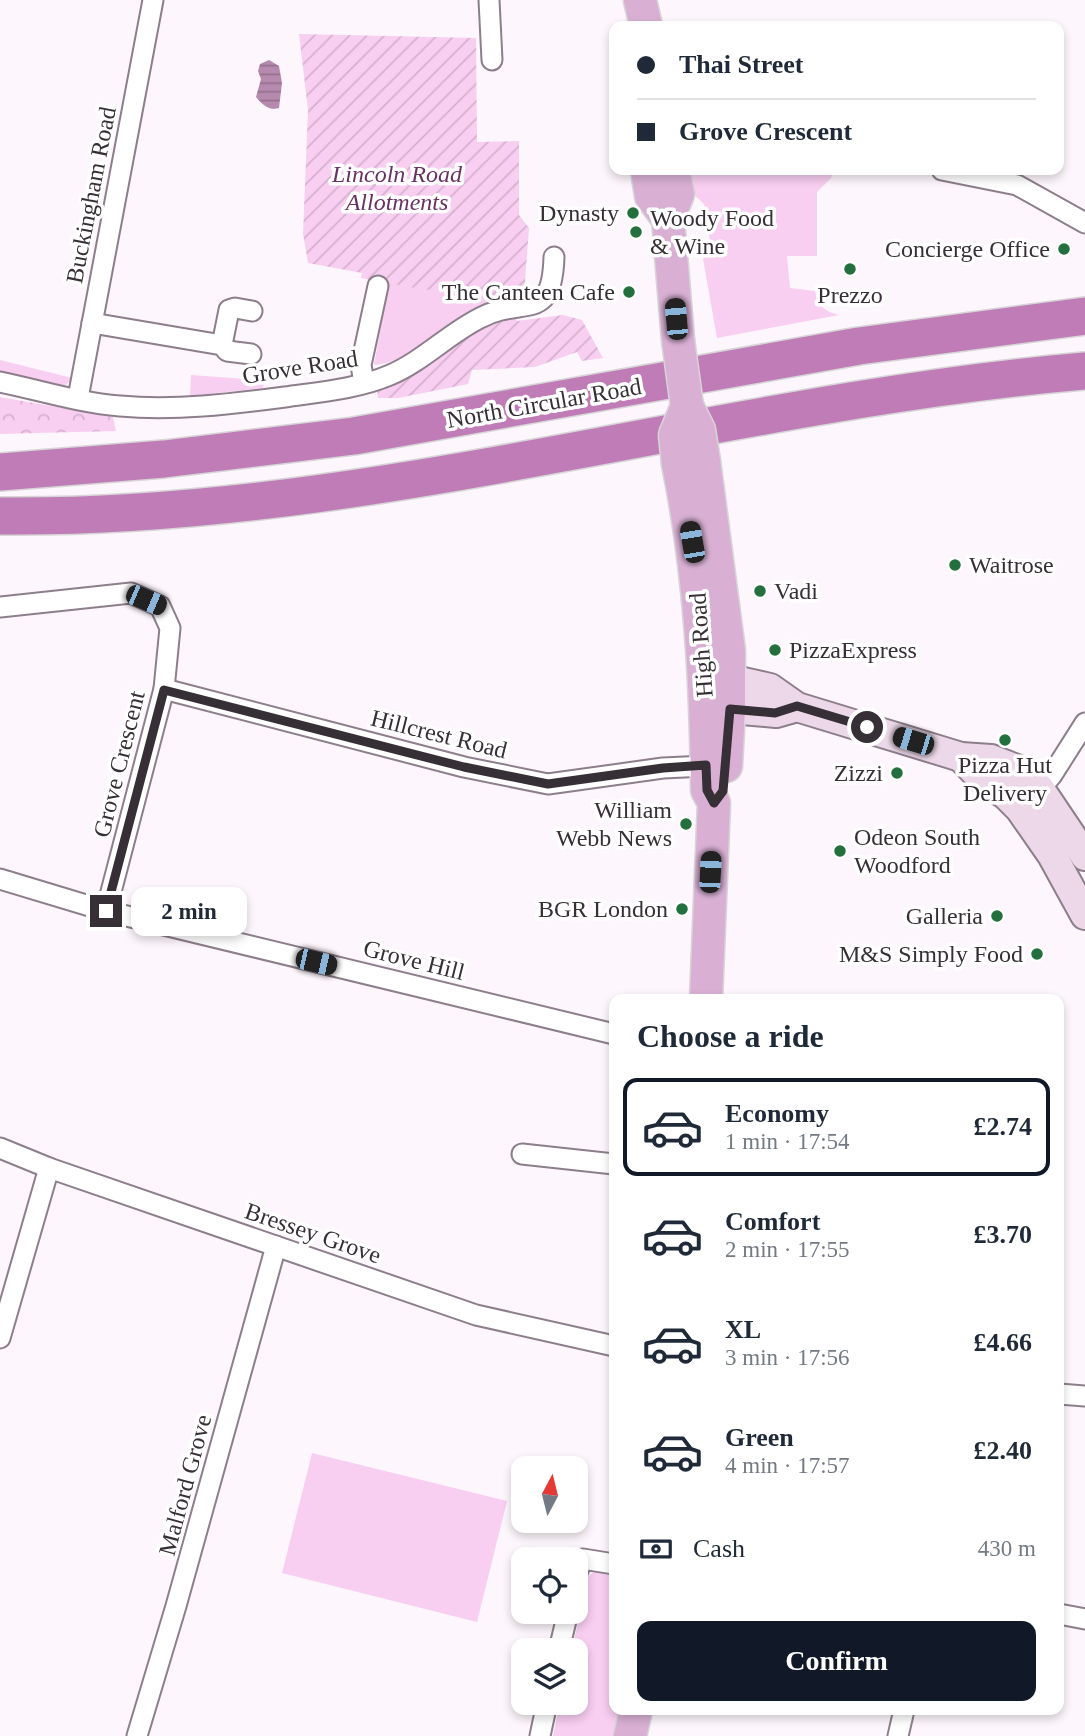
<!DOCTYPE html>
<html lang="en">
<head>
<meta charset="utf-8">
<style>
	body { margin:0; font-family:"Times New Roman",serif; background:#f6f6f7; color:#1f2937; height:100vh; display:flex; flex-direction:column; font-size:26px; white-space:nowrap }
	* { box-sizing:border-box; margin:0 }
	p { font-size:23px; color:#747a83 }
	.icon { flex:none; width:38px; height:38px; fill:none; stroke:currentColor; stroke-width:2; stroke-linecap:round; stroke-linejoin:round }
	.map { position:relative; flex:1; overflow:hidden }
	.panel { position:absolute; left:609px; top:994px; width:455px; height:721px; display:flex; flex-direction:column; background:#fff; border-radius:14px; box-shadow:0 4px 10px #0003 }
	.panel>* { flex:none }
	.banner { position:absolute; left:609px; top:21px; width:455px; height:154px; border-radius:14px; box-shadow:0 4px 10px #0003; display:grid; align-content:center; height:154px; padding:0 28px; background:#fff }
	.needle { width:46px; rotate:7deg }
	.tools { position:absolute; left:511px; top:1456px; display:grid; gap:14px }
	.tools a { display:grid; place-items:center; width:77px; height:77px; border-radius:14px; background:#fff; box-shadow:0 4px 10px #0003; font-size:35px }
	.end { position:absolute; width:32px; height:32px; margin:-16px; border:9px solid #362f35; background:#fff; box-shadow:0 0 0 4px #fff }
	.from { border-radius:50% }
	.bubble { position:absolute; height:49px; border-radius:14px; background:#fff; box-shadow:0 4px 10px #0003; font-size:23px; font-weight:600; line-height:49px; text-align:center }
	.car { position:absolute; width:21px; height:42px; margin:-21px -10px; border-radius:9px; box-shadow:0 0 5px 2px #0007; background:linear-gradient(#222 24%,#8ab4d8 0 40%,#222 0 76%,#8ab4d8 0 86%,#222 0) }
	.banner b { display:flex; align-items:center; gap:24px; height:66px; font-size:26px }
	.banner b+b { border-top:2px solid #e0e1e3 }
	.banner i { width:18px; height:18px; background:#1f2937 }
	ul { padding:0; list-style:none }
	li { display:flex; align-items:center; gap:21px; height:98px; margin:0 14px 10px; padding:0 14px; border:4px solid transparent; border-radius:14px }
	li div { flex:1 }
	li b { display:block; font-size:26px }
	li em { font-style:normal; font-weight:600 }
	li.selected { border-color:#111827 }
	li>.icon { width:63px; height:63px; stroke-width:1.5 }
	h2 { padding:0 28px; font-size:32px; line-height:84px }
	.pay { display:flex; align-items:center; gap:18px; height:77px; padding:0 28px; font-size:26px }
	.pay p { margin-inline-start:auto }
	.primary-button { display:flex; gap:14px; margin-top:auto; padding:14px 28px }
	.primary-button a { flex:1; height:80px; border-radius:14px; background:#111827; color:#fff; font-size:28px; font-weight:600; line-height:80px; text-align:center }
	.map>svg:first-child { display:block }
</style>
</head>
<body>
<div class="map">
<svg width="1085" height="1736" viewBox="0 0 1085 1736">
	<defs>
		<pattern id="forest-crowns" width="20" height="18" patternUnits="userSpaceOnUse" patternTransform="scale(1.75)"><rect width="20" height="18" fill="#f8cef1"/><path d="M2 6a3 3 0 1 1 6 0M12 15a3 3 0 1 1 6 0" fill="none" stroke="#d5b1cf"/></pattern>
		<pattern id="garden-furrows" width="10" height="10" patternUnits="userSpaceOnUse" patternTransform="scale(1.75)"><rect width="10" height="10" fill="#f8cef1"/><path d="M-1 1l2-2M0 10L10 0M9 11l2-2" fill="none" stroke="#d5b1cf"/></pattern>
		<pattern id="water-rules" width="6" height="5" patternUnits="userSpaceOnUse" patternTransform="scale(1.75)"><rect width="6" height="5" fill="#b58aae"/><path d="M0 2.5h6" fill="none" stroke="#94718e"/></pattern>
	</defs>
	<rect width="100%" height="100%" fill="#fdf6fc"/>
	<!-- green -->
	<g fill="#f8cef1">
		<path d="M687,170H833L831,178L817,192V256H787L790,288L815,291C818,306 825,312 839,315L717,338L703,259L710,241L704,204L689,190Z"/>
		<path d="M389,283L500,298C484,306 466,314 451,323C425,338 405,363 374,365Z"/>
		<path d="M0,360L72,378L71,381L64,386L0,371Z"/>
		<path d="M191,375L259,380V382L264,383L263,388L190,396Z"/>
		<path d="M312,1453L507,1501L477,1622L282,1573Z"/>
		<path d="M596,1570L614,1575V1710H622L617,1736H553L560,1703H576V1650H572L588,1577Z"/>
	</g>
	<!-- forest -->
	<path fill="url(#forest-crowns)" d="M0,397L113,417L116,431L0,434Z"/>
	<!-- garden -->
	<g fill="url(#garden-furrows)">
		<path d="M299,34L476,38L477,142L519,141V215L529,228L524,295C475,301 411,287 361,278L362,273L308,263L303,234L308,110Z"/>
		<path d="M516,314L517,321L563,315L582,320L603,358L582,361L577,352L535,367L472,370L468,384L398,398H378L377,390C393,383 412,377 427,367C460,345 474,323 516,314Z"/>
	</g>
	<!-- water -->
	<path fill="url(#water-rules)" d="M269,60L279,66L282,83L279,108C268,111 262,104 256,97L261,79L258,71L260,64Z"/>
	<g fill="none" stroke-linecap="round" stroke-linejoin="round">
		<defs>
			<g id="street">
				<path d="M489,0L492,60"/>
				<path d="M942,170L1017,185L1085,223"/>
				<path d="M92,323L222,345L227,351L251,354"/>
				<path d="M222,345L229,310L235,308L252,311"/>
				<path d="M0,382C39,390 80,403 120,406C175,411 231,404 285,397C320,392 357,389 390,375C423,361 448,334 480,318C523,295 552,325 554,257"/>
				<path d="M364,383L361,365L378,286"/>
				<path d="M78,398L153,0"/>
				<path d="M0,607L131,593L160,606L170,628L164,689L106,911"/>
				<path d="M164,689L464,767L548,784L663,768L706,766"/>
				<path d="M1040,789L1052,775L1085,723"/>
				<path d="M0,879L106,911L614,1034"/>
				<path d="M0,1148L49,1168L476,1315L614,1346"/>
				<path d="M522,1154L614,1164"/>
				<path d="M0,1338L49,1168"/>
				<path d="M1059,1394L1085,1396"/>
				<path d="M576,1575L583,1559L614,1564"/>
				<path d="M1059,1614L1085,1619"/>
				<path d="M559,1650L568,1612"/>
				<path d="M137,1736L176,1606L276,1246"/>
				<path d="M540,1736L547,1703"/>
				<path d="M898,1736L904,1710"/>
			</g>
			<g id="secondary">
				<path d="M707,679H730L770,688L797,707L961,757L991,759L1019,770L1040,789L1085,856"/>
				<path d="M707,707L776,713L797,707"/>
				<path d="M961,757L980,777L1006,795L1020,809L1052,855L1085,915"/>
			</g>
			<g id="primary">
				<path d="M640,0L646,26"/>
				<path d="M647,170L651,196L668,219"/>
				<path d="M673,170L678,194L668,219L678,340"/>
				<path d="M704,461L729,651V709L726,766"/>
				<path d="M678,464C700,572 706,681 707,790L714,803L706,999"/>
				<path d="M630,1736L636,1710"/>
			</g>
			<g id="highway">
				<path d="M0,472L164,459L354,436L859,346L1085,316"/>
				<path d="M0,516C367,520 721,402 1085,371"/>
			</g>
		</defs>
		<!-- street casing -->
		<use href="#street" stroke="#8d7e8b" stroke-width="23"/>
		<!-- secondary casing -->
		<use href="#secondary" stroke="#8d7e8b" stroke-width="32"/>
		<!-- primary casing -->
		<use href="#primary" stroke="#d7d5d7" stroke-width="35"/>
		<!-- highway casing -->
		<use href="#highway" stroke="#d7d5d7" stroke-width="40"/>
		<!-- street -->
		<use href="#street" stroke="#fff" stroke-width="19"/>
		<!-- secondary -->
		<use href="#secondary" stroke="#ecd8e9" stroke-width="28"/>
		<!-- primary -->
		<use href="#primary" stroke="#d9b0d4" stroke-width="32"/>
		<!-- highway -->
		<use href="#highway" stroke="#bf7cb7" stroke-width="37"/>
		<defs>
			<g id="primary-bridge">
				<path d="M678,340L687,406L699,430L704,461"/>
				<path d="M678,464L675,435L687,406"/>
			</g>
		</defs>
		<!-- primary-bridge casing -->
		<use href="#primary-bridge" stroke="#d7d5d7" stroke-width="35" stroke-linecap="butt"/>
		<!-- primary-bridge -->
		<use href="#primary-bridge" stroke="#d9b0d4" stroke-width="32"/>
	</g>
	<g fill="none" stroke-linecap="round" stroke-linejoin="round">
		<!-- route -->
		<path stroke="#362f35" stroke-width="9" d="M106,911L164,690L464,767L548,784L663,768L706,765L707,790L714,803L723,791L730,709L775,713L797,706L867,727"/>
	</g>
	<!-- markers -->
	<g fill="#236f3d" stroke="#fff" stroke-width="2.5">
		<circle cx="633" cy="213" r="7"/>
		<circle cx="636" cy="232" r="7"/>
		<circle cx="1064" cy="249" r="7"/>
		<circle cx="850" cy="269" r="7"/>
		<circle cx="629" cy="292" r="7"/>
		<circle cx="955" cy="565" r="7"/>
		<circle cx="760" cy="591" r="7"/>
		<circle cx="775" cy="650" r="7"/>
		<circle cx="1005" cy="740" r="7"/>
		<circle cx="897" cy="773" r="7"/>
		<circle cx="686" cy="824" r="7"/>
		<circle cx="840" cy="851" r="7"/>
		<circle cx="682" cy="909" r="7"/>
		<circle cx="997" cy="916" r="7"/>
		<circle cx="1037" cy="954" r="7"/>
	</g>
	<g text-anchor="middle" stroke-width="7" stroke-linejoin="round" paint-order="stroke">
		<!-- park labels -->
		<g font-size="24" font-style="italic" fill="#683262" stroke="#fff">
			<text x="397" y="182">Lincoln Road<tspan x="397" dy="28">Allotments</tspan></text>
		</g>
		<!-- street labels -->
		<g font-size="24" fill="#362f35" stroke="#fff">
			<text transform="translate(91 195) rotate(-79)" y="8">Buckingham Road</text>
			<text transform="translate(300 367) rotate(-9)" y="8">Grove Road</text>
			<text transform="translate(544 403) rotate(-10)" y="8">North Circular Road</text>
			<text transform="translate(701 645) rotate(-94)" y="8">High Road</text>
			<text transform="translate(439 734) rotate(14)" y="8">Hillcrest Road</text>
			<text transform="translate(119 764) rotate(-76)" y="8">Grove Crescent</text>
			<text transform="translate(414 960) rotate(14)" y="8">Grove Hill</text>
			<text transform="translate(313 1233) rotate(19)" y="8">Bressey Grove</text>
			<text transform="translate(185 1485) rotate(-75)" y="8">Malford Grove</text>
		</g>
		<!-- poi labels -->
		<g font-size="24" fill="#362f35" stroke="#fff" text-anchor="end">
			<text x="619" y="221">Dynasty</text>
			<text x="650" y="226" text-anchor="start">Woody Food<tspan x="650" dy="28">&amp; Wine</tspan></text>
			<text x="1050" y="257">Concierge Office</text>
			<text x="615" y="300">The Canteen Cafe</text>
			<text x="850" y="303" text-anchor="middle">Prezzo</text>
			<text x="969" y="573" text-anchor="start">Waitrose</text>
			<text x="774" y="599" text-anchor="start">Vadi</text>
			<text x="789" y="658" text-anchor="start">PizzaExpress</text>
			<text x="1005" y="773" text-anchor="middle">Pizza Hut<tspan x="1005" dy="28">Delivery</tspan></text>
			<text x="883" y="781">Zizzi</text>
			<text x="672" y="818">William<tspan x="672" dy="28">Webb News</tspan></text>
			<text x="854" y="845" text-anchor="start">Odeon South<tspan x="854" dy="28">Woodford</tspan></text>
			<text x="668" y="917">BGR London</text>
			<text x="983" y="924">Galleria</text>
			<text x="1023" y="962">M&amp;S Simply Food</text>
		</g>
	</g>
</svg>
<div class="tools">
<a><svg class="needle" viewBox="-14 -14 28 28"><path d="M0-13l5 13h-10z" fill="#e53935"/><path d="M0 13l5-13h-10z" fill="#747a83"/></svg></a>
<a><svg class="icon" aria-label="locate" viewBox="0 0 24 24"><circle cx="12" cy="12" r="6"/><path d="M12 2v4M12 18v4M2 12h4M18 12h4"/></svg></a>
<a><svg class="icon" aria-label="layers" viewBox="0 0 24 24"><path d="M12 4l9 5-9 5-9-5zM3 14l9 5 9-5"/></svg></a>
</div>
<i class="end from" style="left:867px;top:727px"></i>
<i class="end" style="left:106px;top:911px"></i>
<div class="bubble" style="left:131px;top:887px;width:116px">2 min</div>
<i class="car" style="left:676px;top:319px;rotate:355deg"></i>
<i class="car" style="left:692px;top:542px;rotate:350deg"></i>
<i class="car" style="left:146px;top:600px;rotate:113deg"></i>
<i class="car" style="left:913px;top:741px;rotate:287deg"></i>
<i class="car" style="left:710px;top:872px;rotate:3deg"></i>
<i class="car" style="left:316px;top:962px;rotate:103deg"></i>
<div class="banner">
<b><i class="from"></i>Thai Street</b>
<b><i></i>Grove Crescent</b>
</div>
<section class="panel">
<h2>Choose a ride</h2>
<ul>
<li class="selected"><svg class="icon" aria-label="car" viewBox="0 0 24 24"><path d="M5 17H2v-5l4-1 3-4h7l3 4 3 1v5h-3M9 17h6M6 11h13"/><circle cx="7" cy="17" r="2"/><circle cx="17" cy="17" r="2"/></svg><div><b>Economy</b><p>1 min · 17:54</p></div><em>£2.74</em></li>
<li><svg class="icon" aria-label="car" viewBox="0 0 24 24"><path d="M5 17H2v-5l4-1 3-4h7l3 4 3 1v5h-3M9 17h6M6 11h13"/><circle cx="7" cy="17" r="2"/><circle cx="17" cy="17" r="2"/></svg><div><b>Comfort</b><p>2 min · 17:55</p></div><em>£3.70</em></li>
<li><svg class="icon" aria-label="car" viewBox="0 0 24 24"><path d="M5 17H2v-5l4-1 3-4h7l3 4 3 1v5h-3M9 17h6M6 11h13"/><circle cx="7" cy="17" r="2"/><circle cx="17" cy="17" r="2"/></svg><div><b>XL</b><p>3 min · 17:56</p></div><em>£4.66</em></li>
<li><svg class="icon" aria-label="car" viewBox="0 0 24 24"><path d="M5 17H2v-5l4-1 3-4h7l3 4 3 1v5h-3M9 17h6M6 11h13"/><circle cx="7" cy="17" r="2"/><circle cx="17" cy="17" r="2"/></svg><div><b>Green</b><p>4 min · 17:57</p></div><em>£2.40</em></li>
</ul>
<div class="pay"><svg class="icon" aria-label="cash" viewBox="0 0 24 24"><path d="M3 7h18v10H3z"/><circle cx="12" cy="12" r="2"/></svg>Cash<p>430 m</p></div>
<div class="primary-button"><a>Confirm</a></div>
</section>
</div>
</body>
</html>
